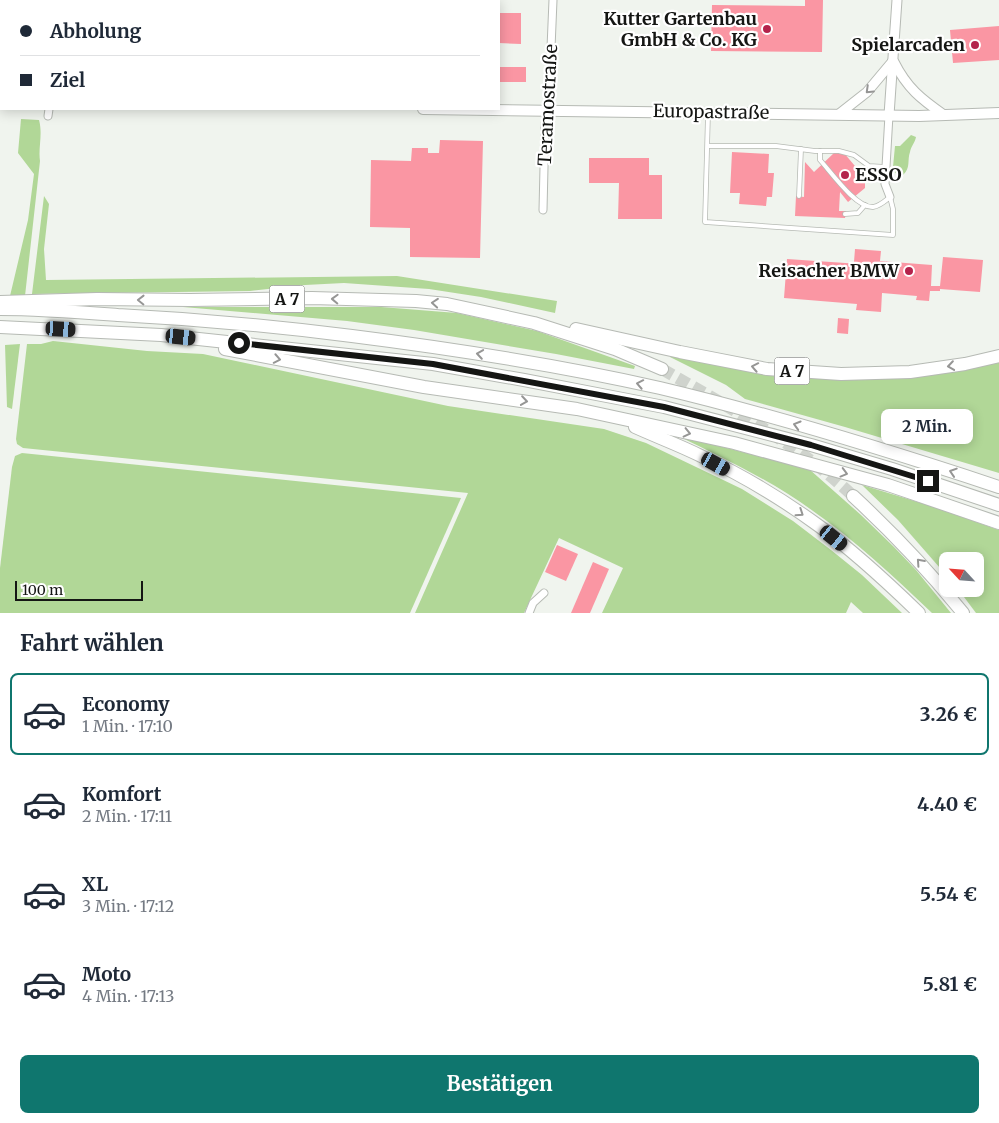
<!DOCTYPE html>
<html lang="de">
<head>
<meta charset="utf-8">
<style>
	body { margin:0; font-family:Merriweather,serif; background:#f6f6f7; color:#1f2937; height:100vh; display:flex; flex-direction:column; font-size:19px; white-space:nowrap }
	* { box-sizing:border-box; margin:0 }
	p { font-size:16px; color:#747a83 }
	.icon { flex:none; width:28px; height:28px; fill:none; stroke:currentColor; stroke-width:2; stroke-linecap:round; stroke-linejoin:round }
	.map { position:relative; height:613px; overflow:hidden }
	.side { display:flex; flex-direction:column; background:#fff; flex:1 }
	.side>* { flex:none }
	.guide { position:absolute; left:0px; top:0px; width:500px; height:110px; box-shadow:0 2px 12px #0003; display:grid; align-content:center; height:110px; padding:0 20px; background:#fff }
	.needle { width:32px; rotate:296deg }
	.tools { position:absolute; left:939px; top:552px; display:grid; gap:10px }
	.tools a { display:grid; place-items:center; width:45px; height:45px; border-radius:8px; background:#fff; box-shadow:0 2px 12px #0003; font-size:25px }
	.scale { position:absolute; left:15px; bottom:12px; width:128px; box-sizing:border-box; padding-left:5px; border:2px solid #151614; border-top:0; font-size:14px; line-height:18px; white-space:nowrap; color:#151614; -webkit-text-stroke:4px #fff; paint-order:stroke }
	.end { position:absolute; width:22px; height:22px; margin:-11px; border:6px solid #151614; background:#fff; box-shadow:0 0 0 2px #fff }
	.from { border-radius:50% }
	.bubble { position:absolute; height:35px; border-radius:8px; background:#fff; box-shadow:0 2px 12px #0003; font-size:16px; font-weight:700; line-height:35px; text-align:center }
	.car { position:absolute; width:15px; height:30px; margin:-15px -8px; border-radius:6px; box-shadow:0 0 4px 1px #0007; background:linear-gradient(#222 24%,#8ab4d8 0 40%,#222 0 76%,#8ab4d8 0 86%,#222 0) }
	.guide b { display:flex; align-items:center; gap:18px; height:48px; font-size:19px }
	.guide b+b { border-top:1px solid #e0e1e3 }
	.guide i { width:12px; height:12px; background:#1f2937 }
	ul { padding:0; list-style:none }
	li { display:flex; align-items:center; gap:15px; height:82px; margin:0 10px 8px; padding:0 10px; border:2px solid transparent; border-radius:8px }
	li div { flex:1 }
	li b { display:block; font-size:19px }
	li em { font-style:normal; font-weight:700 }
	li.selected { border-color:#0f766e }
	li>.icon { width:45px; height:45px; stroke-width:1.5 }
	h2 { padding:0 20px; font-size:22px; line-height:60px }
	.primary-button { display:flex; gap:10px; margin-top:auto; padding:10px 20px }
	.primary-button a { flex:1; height:58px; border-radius:8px; background:#0f766e; color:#fff; font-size:20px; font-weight:700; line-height:58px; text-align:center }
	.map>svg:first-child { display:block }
</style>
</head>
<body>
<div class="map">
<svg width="999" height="613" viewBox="0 0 999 613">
	<rect width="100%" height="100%" fill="#f0f4ee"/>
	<!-- green -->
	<g fill="#b1d797">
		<path d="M21,119L39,120C43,134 38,148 40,161L25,296H10L28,220L34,174L18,153Z"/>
		<path d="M911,135L916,137C915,143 911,146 910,152C907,160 911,168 903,175L895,173L893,167L895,146H900Z"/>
		<path d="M44,196L49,204L44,249L46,280L397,276L557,301L555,313L481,297L429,289L344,283L305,285L250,291L32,294Z"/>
		<path d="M183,307H381L457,313L537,331L635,366L634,369L556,354L414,330L347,321Z"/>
		<path d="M53,341L147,351L203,354L448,406L604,429L646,443L742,489L793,521L831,550L862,575L902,613H863L851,602L846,613H602L623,568L559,538L524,613H415L468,493L23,448L17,444L16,439L27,344H41Z"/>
		<path d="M20,344L12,409L7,407L5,345Z"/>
		<path d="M671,354L765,373L806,378L855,379L999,361V473L845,427L745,399L726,385L670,357Z"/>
		<path d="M676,435L809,469L861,515L894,547L916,570L951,613H932C894,577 856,541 813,511C771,480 723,458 676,435Z"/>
		<path d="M22,453L461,498L410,613H0V568L12,467L15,456Z"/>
		<path d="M862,485L931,506L999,530V613H976L958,589H975V561H948L947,576L898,520Z"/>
	</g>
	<!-- building -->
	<g fill="#fa96a3">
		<path d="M805,0H823L822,52L711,51L712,5L805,6Z"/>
		<path d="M499,13H521V44L499,43Z"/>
		<path d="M999,26V60L953,63L950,30Z"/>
		<rect x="499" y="67" width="27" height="15"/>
		<path d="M440,140L483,141L480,258L410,257V228L370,227L371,160L411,161L412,148H428V153H439Z"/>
		<path d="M732,152L769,154L768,173H774L772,197H767L766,206L739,204L740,193H730Z"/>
		<path d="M834,153H844L865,178V188L848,202L840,192L839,211H846L845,218L795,216L796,196L804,197L805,162L814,172Z"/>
		<path d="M589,158H649V175H662V219H618L619,183H589Z"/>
		<path d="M855,249L881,251L880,261L932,265L931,286H940L943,257L983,260L980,292L940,289V291H930L929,301L916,300L917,296L882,293L881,312L856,310L857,304L784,298L787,259L860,264V263L854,262Z"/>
		<path d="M838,318L849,319L848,334L837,333Z"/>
		<path d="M557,545L578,554L566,581L545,572Z"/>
		<path d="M593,562L609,569L590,613H571Z"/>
	</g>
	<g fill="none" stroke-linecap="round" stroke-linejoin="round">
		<!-- motorway-tunnel -->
		<path stroke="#cfd3cd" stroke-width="12" stroke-dasharray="12 6" stroke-linecap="butt" d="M662,369C728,407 797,443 853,496"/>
		<defs>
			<g id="service">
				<path d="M708,114L705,222L893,235V209L890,197C885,201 880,206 873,207C856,208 831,172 820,160V151"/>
				<path d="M708,146H776L815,151H839L854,155L869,166L885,167"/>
				<path d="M799,196L801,149"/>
				<path d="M845,214L858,213L865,205"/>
			</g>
			<g id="minor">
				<path d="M59,1V0"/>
				<path d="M889,115L885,184L890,197"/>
				<path d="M48,116L49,109"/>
				<path d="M543,210L545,125L549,96L553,0"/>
				<path d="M529,613L533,603L544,593"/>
			</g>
			<g id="tertiary">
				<path d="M894,62C907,88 921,99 944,115"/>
				<path d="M839,114L867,92L893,61"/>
				<path d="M889,115L897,0"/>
			</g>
			<g id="secondary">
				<path d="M0,102H1"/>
				<path d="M423,109L919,116L999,113"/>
			</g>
			<g id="motorway">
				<path d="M0,302L97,299L190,300L312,298L416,301L447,304L534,323L615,349L662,369"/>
				<path d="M0,309C39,309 78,312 118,315C196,319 274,326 352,336C455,349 558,365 660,388C774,415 887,450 999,487"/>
				<path d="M0,327L161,335L433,364L524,380L664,407L811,445L892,469L999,505"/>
				<path d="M576,329L680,352L767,369L841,374L910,372L965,364L999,356"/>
				<path d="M225,349L424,387L577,409L734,443L888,485L999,523"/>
				<path d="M635,427C657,437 679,445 701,456C742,475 782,499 819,526C855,552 887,582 919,613"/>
				<path d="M853,496C893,533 929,571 963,613"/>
			</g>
		</defs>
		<!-- service casing -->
		<use href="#service" stroke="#b6bab4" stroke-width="5.5"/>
		<!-- minor casing -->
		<use href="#minor" stroke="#b6bab4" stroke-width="9"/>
		<!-- tertiary casing -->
		<use href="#tertiary" stroke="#b6bab4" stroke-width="11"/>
		<!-- secondary casing -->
		<use href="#secondary" stroke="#b6bab4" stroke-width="12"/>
		<!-- motorway casing -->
		<use href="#motorway" stroke="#b6bab4" stroke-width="14"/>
		<!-- service -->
		<use href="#service" stroke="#fff" stroke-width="4"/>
		<!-- minor -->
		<use href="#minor" stroke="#fff" stroke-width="7"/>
		<!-- tertiary -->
		<use href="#tertiary" stroke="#fff" stroke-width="9"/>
		<!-- secondary -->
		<use href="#secondary" stroke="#fff" stroke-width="10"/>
		<!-- motorway -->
		<use href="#motorway" stroke="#fff" stroke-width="12"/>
	</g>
	<!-- one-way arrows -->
	<defs><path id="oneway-chevron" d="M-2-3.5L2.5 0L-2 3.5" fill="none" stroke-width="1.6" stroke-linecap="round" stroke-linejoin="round" transform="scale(1.25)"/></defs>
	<g stroke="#969695">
		<use href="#oneway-chevron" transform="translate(869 90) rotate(136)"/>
		<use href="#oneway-chevron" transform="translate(335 299) rotate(-178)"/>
		<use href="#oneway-chevron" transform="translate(141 300) rotate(-179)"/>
		<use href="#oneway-chevron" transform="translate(435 303) rotate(-175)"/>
		<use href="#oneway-chevron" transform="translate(480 354) rotate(-171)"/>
		<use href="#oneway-chevron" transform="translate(277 359) rotate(11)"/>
		<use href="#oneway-chevron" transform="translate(951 366) rotate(172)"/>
		<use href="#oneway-chevron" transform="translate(755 367) rotate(-169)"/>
		<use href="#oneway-chevron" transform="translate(640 384) rotate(-169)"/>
		<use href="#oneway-chevron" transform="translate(524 401) rotate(8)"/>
		<use href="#oneway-chevron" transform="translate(797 425) rotate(-164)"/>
		<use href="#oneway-chevron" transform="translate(687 433) rotate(13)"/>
		<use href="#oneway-chevron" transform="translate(953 472) rotate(-162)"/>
		<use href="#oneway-chevron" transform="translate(844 473) rotate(15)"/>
		<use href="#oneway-chevron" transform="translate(800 513) rotate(34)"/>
		<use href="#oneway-chevron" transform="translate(920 562) rotate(-132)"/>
	</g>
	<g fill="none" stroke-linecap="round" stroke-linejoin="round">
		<!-- route -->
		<path stroke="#151614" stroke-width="6" d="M239,343L433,364L664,407L811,445L928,481"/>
	</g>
	<!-- markers -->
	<g fill="#b4234b" stroke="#fff" stroke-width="2">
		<circle cx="767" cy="29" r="5"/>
		<circle cx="975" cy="45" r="5"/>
		<circle cx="845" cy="175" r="5"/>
		<circle cx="909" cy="271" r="5"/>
	</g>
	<g text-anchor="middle" stroke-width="4.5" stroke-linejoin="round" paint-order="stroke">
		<!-- shield labels -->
		<g fill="#fff" stroke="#5b5c5a" stroke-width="1">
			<rect x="269.5" y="285.5" width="35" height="27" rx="4"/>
			<rect x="774.5" y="357.5" width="35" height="27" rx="4"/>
		</g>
		<g font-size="16" font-weight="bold" fill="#151614">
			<text x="287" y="305">A 7</text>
			<text x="792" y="377">A 7</text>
		</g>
		<!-- poi labels -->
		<g font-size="18" font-weight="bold" fill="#151614" stroke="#fff" text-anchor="end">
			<text x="757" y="25">Kutter Gartenbau<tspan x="757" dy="21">GmbH &amp; Co. KG</tspan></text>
			<text x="965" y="51">Spielarcaden</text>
			<text x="855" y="181" text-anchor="start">ESSO</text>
			<text x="899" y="277">Reisacher BMW</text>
		</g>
		<!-- street labels -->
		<g font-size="18" fill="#151614" stroke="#fff">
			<text transform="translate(548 105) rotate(-87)" y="6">Teramostraße</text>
			<text transform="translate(711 112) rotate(1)" y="6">Europastraße</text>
		</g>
	</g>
</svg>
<div class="tools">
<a><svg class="needle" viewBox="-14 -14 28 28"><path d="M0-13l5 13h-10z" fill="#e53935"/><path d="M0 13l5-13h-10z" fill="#747a83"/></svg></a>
</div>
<div class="scale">100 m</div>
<i class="end from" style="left:239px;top:343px"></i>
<i class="end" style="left:928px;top:481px"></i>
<div class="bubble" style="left:881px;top:409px;width:92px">2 Min.</div>
<i class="car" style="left:61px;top:329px;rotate:93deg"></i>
<i class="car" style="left:181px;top:337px;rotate:96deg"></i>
<i class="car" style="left:716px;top:464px;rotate:119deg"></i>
<i class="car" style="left:834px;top:538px;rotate:129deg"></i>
<div class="guide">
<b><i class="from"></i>Abholung</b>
<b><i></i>Ziel</b>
</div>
</div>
<section class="side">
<h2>Fahrt wählen</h2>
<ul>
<li class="selected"><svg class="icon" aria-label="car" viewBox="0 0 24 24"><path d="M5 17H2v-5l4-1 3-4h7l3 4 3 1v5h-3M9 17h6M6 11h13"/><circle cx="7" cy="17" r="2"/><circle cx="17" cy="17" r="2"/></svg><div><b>Economy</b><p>1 Min. · 17:10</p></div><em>3.26 €</em></li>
<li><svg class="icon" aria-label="car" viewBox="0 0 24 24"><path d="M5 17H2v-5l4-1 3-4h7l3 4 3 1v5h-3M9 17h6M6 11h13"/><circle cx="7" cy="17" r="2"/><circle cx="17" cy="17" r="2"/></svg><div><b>Komfort</b><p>2 Min. · 17:11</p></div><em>4.40 €</em></li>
<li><svg class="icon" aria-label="car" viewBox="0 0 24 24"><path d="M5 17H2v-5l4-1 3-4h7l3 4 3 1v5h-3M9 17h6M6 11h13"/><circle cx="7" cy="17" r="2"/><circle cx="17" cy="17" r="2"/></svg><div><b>XL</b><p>3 Min. · 17:12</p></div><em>5.54 €</em></li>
<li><svg class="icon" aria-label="car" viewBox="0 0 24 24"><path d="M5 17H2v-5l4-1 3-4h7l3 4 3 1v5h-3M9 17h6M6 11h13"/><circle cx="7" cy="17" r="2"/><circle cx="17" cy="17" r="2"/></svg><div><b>Moto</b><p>4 Min. · 17:13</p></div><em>5.81 €</em></li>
</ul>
<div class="primary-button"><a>Bestätigen</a></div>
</section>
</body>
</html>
